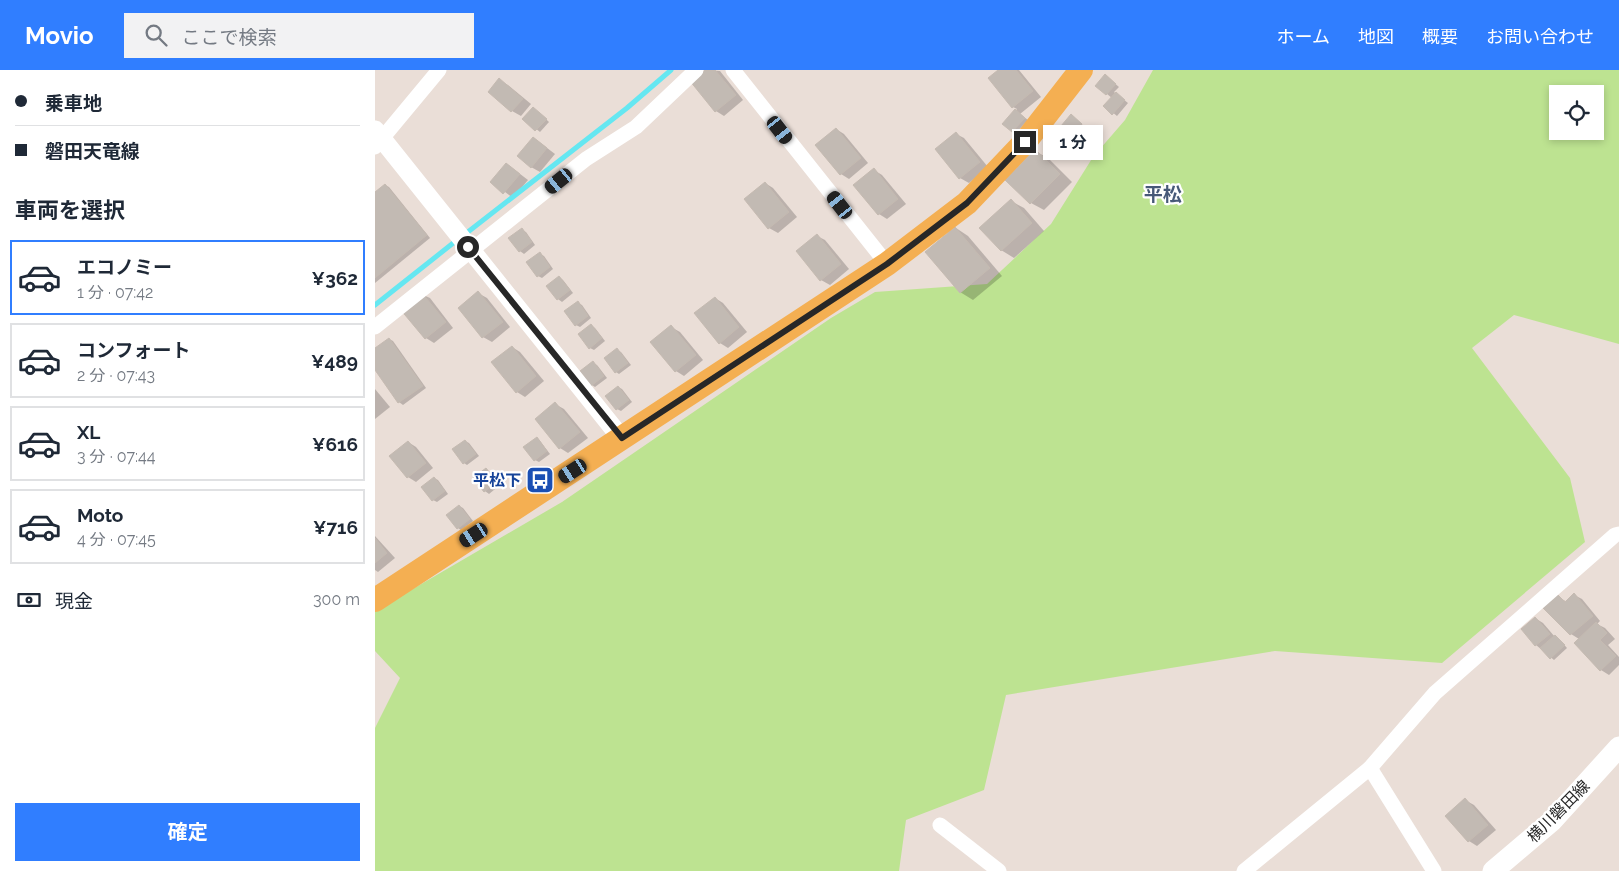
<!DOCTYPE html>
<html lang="ja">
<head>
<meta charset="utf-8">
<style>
	body { margin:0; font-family:Raleway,"Noto Sans JP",sans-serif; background:#f2f2f3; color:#1f2937; height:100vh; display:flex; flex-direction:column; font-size:19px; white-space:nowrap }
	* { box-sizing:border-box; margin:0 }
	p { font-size:16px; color:#747a83 }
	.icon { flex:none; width:28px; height:28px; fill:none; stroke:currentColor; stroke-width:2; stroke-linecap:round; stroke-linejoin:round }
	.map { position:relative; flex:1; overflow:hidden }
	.drawer { display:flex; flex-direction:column; background:#fff; width:375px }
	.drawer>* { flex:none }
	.hud { display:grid; align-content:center; height:110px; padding:0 15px; background:#fff }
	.tools { position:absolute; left:1174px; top:15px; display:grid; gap:10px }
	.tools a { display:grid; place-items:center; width:55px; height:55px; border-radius:0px; background:#fff; box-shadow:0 2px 8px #0003; font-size:25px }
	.end { position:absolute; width:22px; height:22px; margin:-11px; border:6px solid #272727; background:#fff; box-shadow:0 0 0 2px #fff }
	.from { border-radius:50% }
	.bubble { position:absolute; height:35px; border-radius:0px; background:#fff; box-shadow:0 2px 8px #0003; font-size:16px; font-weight:700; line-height:35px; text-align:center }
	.car { position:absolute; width:15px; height:30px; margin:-15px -8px; border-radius:6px; box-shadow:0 0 4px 1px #0007; background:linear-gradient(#222 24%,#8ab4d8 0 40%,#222 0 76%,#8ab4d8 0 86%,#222 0) }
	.hud b { display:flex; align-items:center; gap:18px; height:48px; font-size:19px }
	.hud b+b { border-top:1px solid #e0e1e3 }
	.hud i { width:12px; height:12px; background:#1f2937 }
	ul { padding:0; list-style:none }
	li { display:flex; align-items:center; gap:15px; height:75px; margin:0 10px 8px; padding:0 5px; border:2px solid #e0e1e3; border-radius:0px }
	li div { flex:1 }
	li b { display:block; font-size:19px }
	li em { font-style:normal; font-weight:700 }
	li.active { border-color:#307eff }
	li>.icon { width:45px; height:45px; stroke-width:1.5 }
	h2 { padding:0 15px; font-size:22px; line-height:60px }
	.pay { display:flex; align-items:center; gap:12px; height:55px; padding:0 15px; font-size:19px }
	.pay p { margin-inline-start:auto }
	.cta { display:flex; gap:10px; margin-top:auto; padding:10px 15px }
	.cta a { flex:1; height:58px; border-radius:0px; background:#307eff; color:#fff; font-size:20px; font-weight:700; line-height:58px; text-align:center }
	header { display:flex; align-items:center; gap:30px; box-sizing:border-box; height:70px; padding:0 25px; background:#307eff; color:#fff }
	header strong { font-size:24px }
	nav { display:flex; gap:28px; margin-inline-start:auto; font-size:18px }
	.search { width:350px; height:45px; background:#f2f2f3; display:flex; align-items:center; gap:12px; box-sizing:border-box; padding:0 18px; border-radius:0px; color:#747a83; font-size:19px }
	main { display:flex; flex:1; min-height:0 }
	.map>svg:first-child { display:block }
</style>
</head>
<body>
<header>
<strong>Movio</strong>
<div class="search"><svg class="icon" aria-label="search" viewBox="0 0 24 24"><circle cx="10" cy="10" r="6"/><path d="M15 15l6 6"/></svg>ここで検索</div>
<nav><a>ホーム</a><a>地図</a><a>概要</a><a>お問い合わせ</a></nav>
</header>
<main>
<section class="drawer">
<div class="hud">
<b><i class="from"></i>乗車地</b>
<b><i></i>磐田天竜線</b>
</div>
<h2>車両を選択</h2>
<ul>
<li class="active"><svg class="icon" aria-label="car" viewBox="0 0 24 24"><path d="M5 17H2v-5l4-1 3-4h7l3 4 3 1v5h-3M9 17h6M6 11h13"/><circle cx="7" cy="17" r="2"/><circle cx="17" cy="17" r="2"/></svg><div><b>エコノミー</b><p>1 分 · 07:42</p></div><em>¥362</em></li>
<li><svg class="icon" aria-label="car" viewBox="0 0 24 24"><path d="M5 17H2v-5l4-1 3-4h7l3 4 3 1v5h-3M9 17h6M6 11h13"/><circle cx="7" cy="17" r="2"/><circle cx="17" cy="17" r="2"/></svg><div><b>コンフォート</b><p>2 分 · 07:43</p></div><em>¥489</em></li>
<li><svg class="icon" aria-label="car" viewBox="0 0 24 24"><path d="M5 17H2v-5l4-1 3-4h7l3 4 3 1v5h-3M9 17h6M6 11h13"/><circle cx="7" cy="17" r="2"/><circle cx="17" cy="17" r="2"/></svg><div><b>XL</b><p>3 分 · 07:44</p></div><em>¥616</em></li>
<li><svg class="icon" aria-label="car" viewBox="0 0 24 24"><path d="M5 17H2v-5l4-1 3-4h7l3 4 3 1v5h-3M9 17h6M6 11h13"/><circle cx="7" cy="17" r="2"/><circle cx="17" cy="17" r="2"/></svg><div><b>Moto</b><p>4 分 · 07:45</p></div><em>¥716</em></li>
</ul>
<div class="pay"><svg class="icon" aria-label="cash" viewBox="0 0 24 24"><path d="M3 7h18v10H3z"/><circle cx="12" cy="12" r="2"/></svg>現金<p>300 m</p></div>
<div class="cta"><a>確定</a></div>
</section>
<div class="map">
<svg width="1244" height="801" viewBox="0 0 1244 801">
	<rect width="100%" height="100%" fill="#eaded7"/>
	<!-- green -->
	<path fill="#bde391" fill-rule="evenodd" d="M778,0H1244V274L1139,245L1097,278L1195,408L1210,472L1067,593L900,581L631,625L609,720L531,750L524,801H0V658L25,608L0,581V541L187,432L456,248L500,222L612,214L676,154L718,87L750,50ZM1182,24H1220V61H1182Z"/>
	<!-- shadow -->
	<g fill="#0003">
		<path d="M332,0L345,1L368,30L349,46L341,41Z"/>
		<path d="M625,0H644L666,27L645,44L653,50L641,63L629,54L642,39L638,37L615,8Z"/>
		<path d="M731,6L744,17L739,22L753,33L742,46L730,36L737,28L722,16Z"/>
		<path d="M124,10L133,15L156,34L146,46L137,41L114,22Z"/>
		<path d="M162,41L174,52L165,62L149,49Z"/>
		<path d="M697,46L710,57L701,66L698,64Z"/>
		<path d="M461,59L469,64L493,93L474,109L466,104Z"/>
		<path d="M581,64L589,68L613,97L594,113L585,108Z"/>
		<path d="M159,68L180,84L165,102L156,97Z"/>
		<path d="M660,81L673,88L697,112L669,140L656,133Z"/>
		<path d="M132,94L153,110L138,128L117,112Z"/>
		<path d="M499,100L507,105L531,134L512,149L504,144Z"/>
		<path d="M390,113L398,118L422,147L403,163L394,158Z"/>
		<path d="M10,115L14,117L55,168L0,213V123Z"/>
		<path d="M636,131L649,138L669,161L639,188L626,180Z"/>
		<path d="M581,158L593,166L627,206L598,230L585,222Z"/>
		<path d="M147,160L151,162L160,175L149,184L145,181L135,168Z"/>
		<path d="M442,166L450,170L474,199L455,215L446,210Z"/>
		<path d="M165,184L169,186L178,199L167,208L163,206Z"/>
		<path d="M184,207L188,210L198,223L187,232L183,229Z"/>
		<path d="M103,223L112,228L135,257L117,272L108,267L84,238Z"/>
		<path d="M46,224L55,228L78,258L59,273L51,268Z"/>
		<path d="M340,228L348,233L372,262L353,278L345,273Z"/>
		<path d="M203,233L207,235L216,248L205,257L201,255Z"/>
		<path d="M217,256L220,258L230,271L219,280L215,278Z"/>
		<path d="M296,257L305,262L328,290L309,306L301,301Z"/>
		<path d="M14,269L18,271L51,318L28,335L24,332L0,298V279Z"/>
		<path d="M137,277L145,282L169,311L150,327L142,322Z"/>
		<path d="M242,280L246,282L256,295L244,304L241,302Z"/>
		<path d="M218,293L222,295L232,308L220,317L217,315Z"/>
		<path d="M243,317L247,319L257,332L246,341L242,339Z"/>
		<path d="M0,319L15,337L0,349Z"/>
		<path d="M180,334L189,339L213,368L193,383L185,378L161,349Z"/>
		<path d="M162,368L165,371L175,384L164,392L160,390L150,377Z"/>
		<path d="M90,371L94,373L104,386L92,395L89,393Z"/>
		<path d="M33,372L41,377L58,398L41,412L33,407Z"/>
		<path d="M112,400L115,402L125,415L114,424L110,421L100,408Z"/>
		<path d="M59,408L63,410L73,424L62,432L58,430Z"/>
		<path d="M84,436L88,438L98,451L86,460L83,458Z"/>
		<path d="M0,466L20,488L3,502L0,500Z"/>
		<path d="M1199,525L1207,529L1225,551L1222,554L1230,558L1240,569L1233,575L1244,587V595L1234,605L1226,600L1204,569L1196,564L1170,538L1182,526L1192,532Z"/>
		<path d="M1160,548L1168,553L1180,567L1184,569L1192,578L1179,590L1161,575L1147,559Z"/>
		<path d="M1090,730L1099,735L1121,760L1102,776L1094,771L1072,746Z"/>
	</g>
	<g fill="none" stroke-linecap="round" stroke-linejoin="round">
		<!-- stream -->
		<g stroke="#65e7f1" stroke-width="5">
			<path d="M89,165L252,38L296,0"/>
			<path d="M0,235L82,170"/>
		</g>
	</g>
	<!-- building -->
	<g fill="#c2bab3" stroke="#c5bab1">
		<path d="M330,0H340L361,25L340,42L315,11Z"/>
		<path d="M623,0H641L658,21L637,38L613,8Z"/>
		<path d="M730,4L741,14L731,25L720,16Z"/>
		<path d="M124,8L148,29L136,42L113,22Z"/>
		<path d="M741,22L750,30L737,45L728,36Z"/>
		<path d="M158,37L172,49L160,61L147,49Z"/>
		<path d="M640,39L650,48L637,62L627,54Z"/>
		<path d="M696,44L707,54L697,65L686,56Z"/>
		<path d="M461,58L486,88L465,105L440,75Z"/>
		<path d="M581,62L605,92L584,109L560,79Z"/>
		<path d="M158,67L172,78L156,98L142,86Z"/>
		<path d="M660,79L685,104L655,134L630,110Z"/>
		<path d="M131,93L145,104L128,124L115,112Z"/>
		<path d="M499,98L523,129L503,145L478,115Z"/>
		<path d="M390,112L414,142L393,159L369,129Z"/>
		<path d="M10,114L52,165L0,208V122Z"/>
		<path d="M636,129L657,153L626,181L604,158Z"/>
		<path d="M580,157L615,198L585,223L550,182Z"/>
		<path d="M147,158L157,172L144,182L133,168Z"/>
		<path d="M442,164L466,194L445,211L421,181Z"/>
		<path d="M165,182L175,197L162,207L151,192Z"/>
		<path d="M184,206L195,220L182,230L171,216Z"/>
		<path d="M103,221L128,252L107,268L83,238Z"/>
		<path d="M46,222L71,252L50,269L25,239Z"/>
		<path d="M340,227L364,257L344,274L319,243Z"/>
		<path d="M203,231L213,246L200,256L189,241Z"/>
		<path d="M216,254L227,268L214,279L203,264Z"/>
		<path d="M296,255L321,285L300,302L275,272Z"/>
		<path d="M14,268L48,316L23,333L0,300V278Z"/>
		<path d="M137,276L161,306L141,323L116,292Z"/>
		<path d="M242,278L253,293L240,303L229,288Z"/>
		<path d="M218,291L229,306L216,316L205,301Z"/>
		<path d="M243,316L254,330L241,340L230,326Z"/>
		<path d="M180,332L205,362L184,379L160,349Z"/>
		<path d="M162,367L172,381L159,391L148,377Z"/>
		<path d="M90,370L101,384L88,394L77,379Z"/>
		<path d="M33,371L51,393L32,408L14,386Z"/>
		<path d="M111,398L122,412L109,422L98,408Z"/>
		<path d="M59,407L70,421L57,431L46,417Z"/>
		<path d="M84,435L95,449L82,459L71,445Z"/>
		<path d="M0,468L12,483L0,493Z"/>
		<path d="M1199,523L1218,546L1195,565L1168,538L1182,524L1190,532Z"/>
		<path d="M1160,547L1175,564L1160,576L1146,559Z"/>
		<path d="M1221,552L1232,563L1225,570L1241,586L1225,601L1199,573Z"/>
		<path d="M1180,565L1190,575L1175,589L1165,578Z"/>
		<path d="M1090,728L1113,755L1093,772L1070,746Z"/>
	</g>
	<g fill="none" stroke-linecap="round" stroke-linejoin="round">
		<!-- minor -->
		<g stroke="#fff" stroke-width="15">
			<path d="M358,0L512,194"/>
			<path d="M0,77L64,0"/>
			<path d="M0,257L211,89L261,57L321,0"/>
			<path d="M995,698L1059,801"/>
			<path d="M565,755L624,801"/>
			<path d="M869,801L995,698L1060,623L1240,465L1244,464"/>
		</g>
		<!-- tertiary -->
		<path stroke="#fff" stroke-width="19" d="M0,60L247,369"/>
		<!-- secondary -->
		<path stroke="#fff" stroke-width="21" d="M1118,801L1177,751L1244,677"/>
		<!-- primary -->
		<path stroke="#f4af52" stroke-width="24" d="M0,530L512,194L592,133L650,72L706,0"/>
	</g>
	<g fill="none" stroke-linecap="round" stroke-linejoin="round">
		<!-- route -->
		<path stroke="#272727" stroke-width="6" d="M93,177L247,368L512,194L592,133L650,72"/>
	</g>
	<!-- icons -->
	<defs>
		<symbol id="bus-square" viewBox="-11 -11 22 22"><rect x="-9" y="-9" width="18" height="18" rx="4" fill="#1a4fb4" stroke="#fff"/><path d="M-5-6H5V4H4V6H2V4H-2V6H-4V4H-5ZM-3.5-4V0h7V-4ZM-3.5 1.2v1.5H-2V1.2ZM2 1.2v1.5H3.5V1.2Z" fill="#fff"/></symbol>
	</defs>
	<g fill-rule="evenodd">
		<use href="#bus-square" x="149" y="394" width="32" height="32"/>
	</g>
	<g text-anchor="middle" stroke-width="4.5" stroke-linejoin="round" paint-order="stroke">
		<!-- transit labels -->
		<g font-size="16" font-weight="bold" fill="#164399" stroke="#fff" text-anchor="end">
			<text x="146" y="416">平松下</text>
		</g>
		<!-- street labels -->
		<g font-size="16" fill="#272727" stroke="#fff">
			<text transform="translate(1183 741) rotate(-45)" y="6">横川磐田線</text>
		</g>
		<!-- quarter labels -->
		<g font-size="19" font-weight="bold" fill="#475978" stroke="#fff">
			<text x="788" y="131">平松</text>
		</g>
	</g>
</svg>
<div class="tools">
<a><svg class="icon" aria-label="locate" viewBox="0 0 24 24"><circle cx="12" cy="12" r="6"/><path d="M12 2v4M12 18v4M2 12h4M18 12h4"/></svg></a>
</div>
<i class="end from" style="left:93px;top:177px"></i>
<i class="end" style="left:650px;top:72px"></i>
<div class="bubble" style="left:668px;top:55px;width:60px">1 分</div>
<i class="car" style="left:405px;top:60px;rotate:142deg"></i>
<i class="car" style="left:184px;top:111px;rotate:231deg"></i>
<i class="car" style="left:465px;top:135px;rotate:322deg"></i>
<i class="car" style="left:198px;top:401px;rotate:237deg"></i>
<i class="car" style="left:99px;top:465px;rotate:237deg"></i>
</div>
</main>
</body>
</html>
